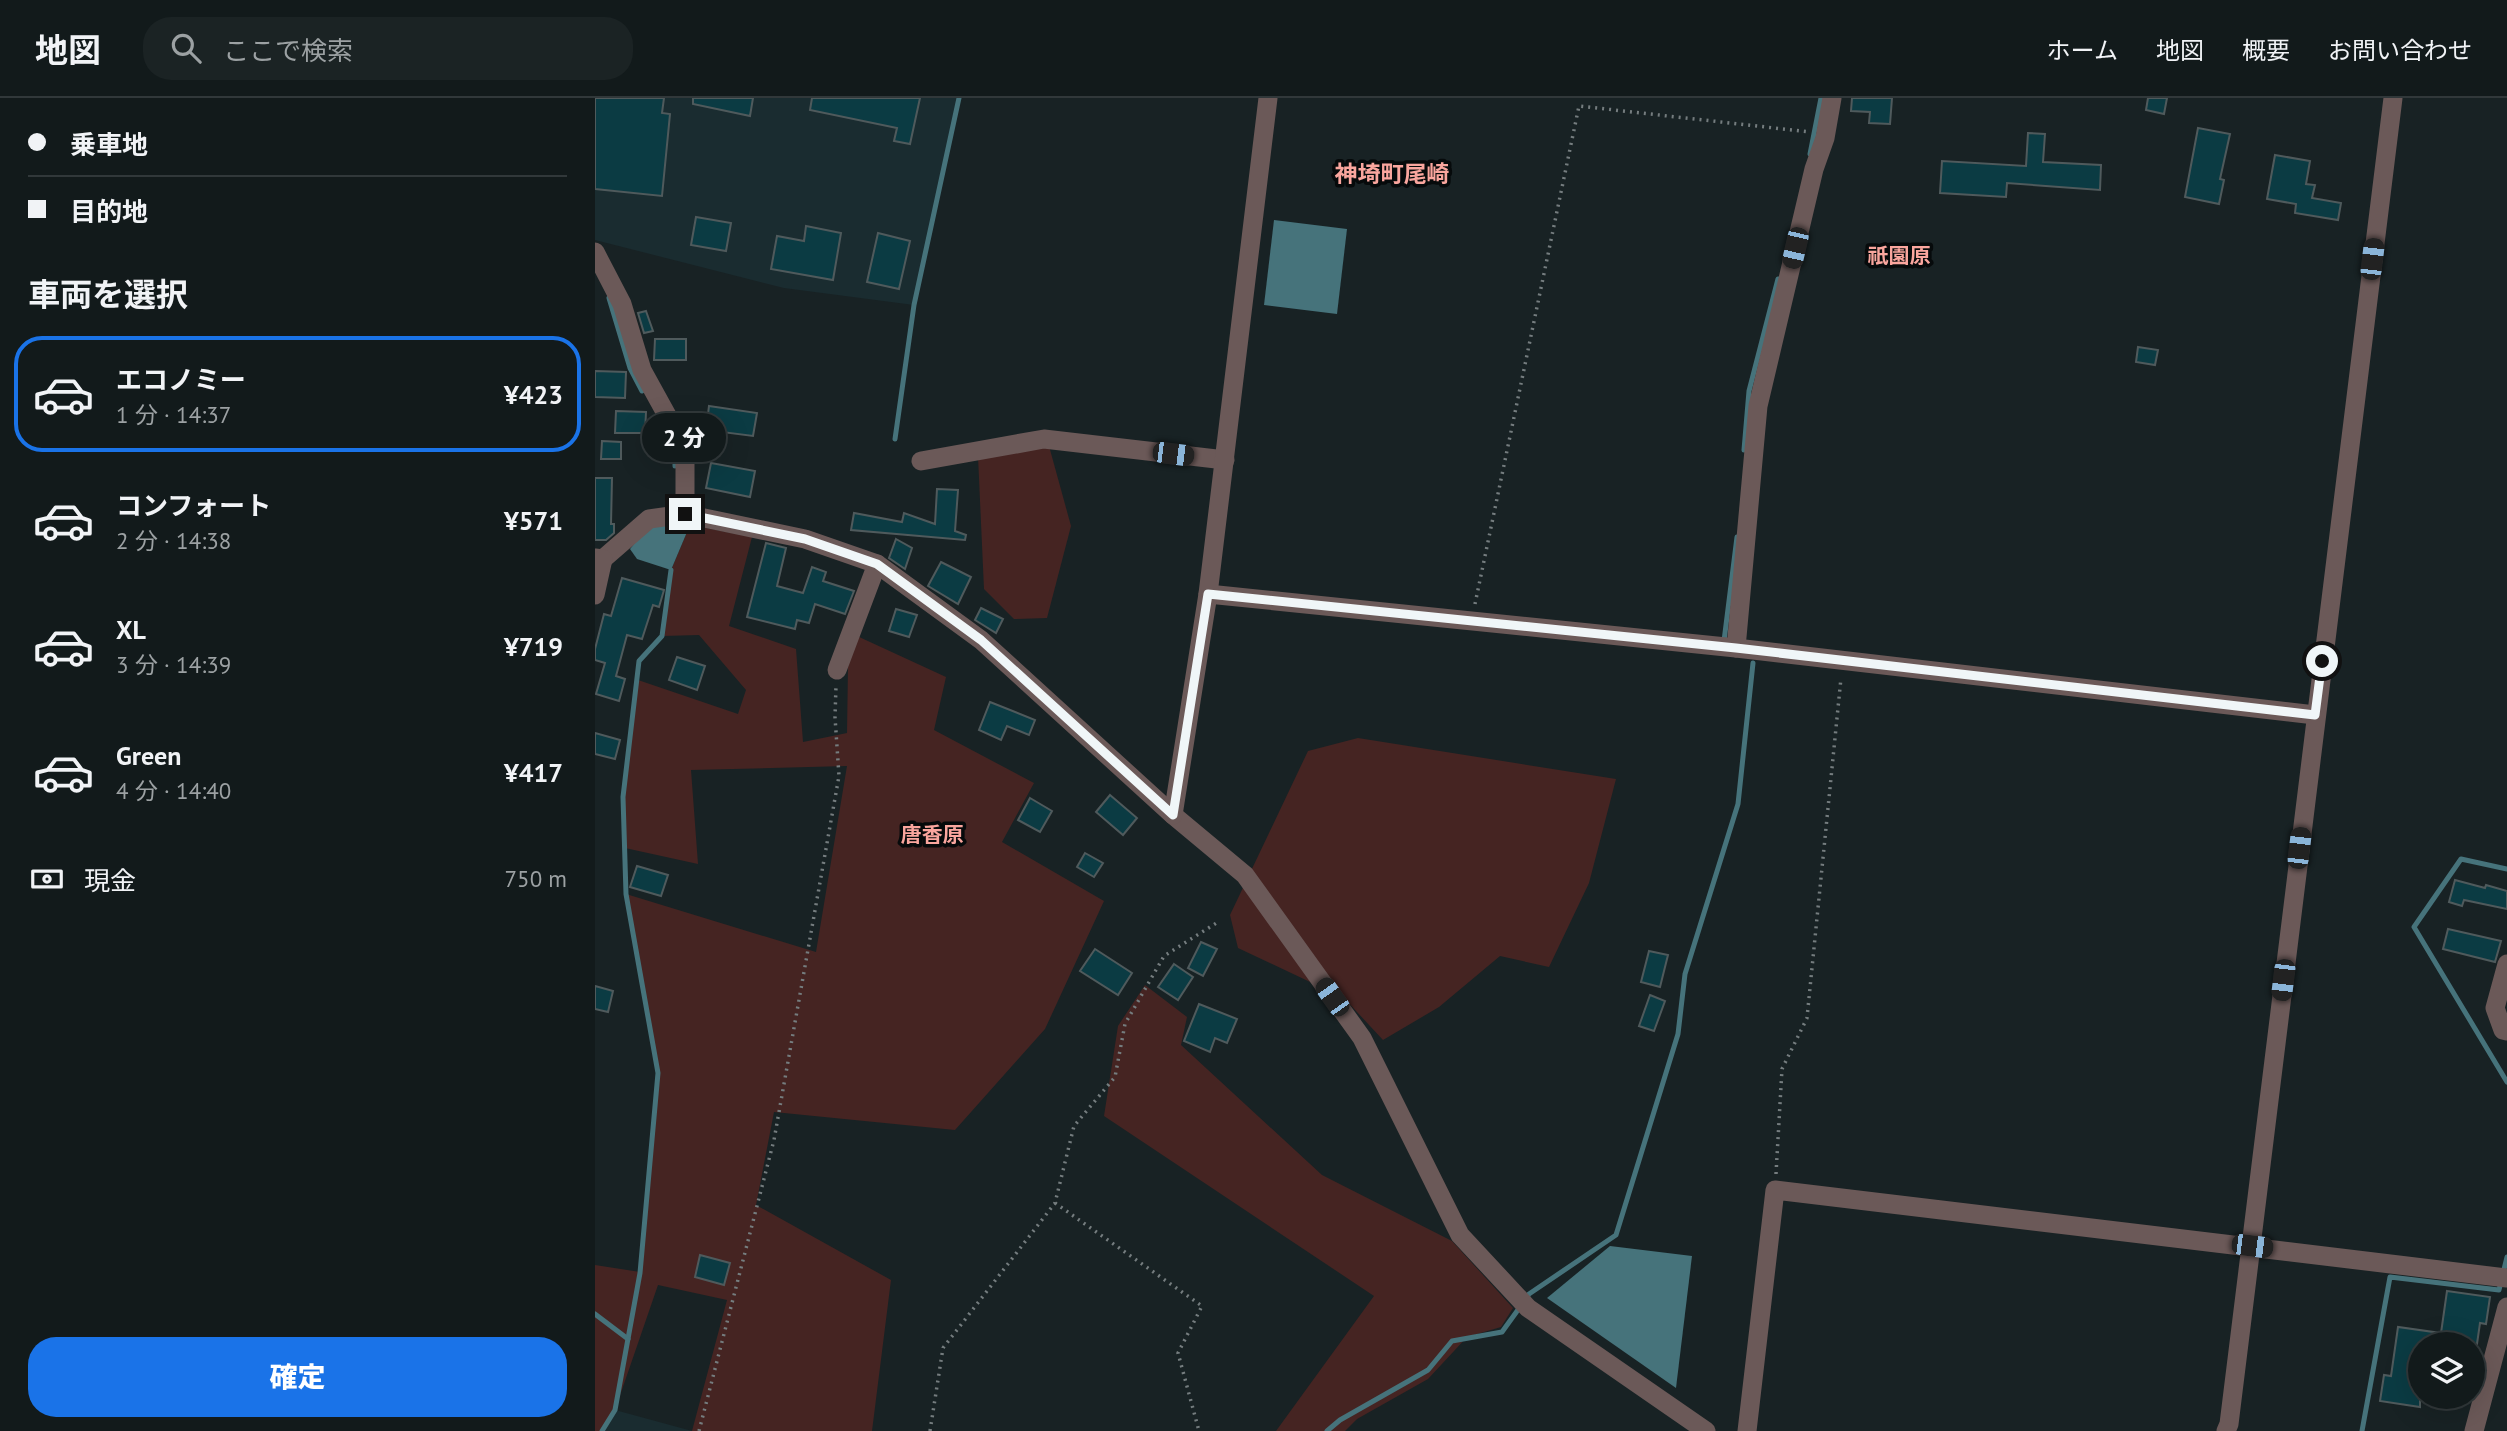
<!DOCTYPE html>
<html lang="ja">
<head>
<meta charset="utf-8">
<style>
	body { margin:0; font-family:"PT Sans","Noto Sans JP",sans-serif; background:#1b2324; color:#f1f3f6; height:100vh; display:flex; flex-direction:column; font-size:26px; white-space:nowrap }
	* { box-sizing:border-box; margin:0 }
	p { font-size:23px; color:#9ca1a3 }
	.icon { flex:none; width:38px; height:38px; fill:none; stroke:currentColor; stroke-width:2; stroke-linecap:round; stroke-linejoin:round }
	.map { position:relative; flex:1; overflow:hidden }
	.side { display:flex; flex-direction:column; background:#121a1b; width:595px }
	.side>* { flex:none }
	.guide { display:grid; align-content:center; height:154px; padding:0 28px; background:#121a1b }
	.tools { position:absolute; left:1813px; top:1234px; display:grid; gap:14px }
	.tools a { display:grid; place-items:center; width:77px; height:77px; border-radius:50%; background:#121a1b; box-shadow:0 7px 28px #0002,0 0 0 2px #31383a; font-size:35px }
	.end { position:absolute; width:32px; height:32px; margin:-16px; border:9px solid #f0f6f8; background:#111; box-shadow:0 0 0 4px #111 }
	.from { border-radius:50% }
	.bubble { position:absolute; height:49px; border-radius:24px; background:#121a1b; box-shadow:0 7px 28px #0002,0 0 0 2px #31383a; font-size:23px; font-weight:800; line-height:49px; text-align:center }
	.car { position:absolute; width:21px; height:42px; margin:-21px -10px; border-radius:9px; box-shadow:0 0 5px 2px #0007; background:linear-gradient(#222 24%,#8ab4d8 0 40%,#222 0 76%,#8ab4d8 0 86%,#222 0) }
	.guide b { display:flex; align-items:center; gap:24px; height:66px; font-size:26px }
	.guide b+b { border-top:2px solid #31383a }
	.guide i { width:18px; height:18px; background:#f1f3f6 }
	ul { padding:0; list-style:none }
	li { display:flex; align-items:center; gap:21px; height:116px; margin:0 14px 10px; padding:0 14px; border:4px solid transparent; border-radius:28px }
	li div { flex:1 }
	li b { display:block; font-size:26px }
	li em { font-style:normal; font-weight:800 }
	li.active { border-color:#1a73e8 }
	li>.icon { width:63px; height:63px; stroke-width:1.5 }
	h2 { padding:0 28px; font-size:32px; line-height:84px }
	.pay { display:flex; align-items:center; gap:18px; height:77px; padding:0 28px; font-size:26px }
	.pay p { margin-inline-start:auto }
	.primary-button { display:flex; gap:14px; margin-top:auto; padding:14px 28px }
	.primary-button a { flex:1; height:80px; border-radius:28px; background:#1a73e8; color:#fff; font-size:28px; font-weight:800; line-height:80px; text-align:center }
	header { display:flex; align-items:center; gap:42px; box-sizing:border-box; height:98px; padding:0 35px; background:#121a1b; border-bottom:2px solid #31383a }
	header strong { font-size:33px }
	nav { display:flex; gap:38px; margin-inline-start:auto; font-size:24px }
	.search { width:490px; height:63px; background:#1b2324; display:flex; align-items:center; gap:18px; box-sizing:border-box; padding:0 24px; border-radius:28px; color:#9ca1a3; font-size:26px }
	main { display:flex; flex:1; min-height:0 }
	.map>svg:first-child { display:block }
</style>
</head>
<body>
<header>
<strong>地図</strong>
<div class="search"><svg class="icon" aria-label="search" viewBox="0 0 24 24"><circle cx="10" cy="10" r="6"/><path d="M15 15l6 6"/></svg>ここで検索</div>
<nav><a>ホーム</a><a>地図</a><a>概要</a><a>お問い合わせ</a></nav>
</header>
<main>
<section class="side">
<div class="guide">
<b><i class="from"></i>乗車地</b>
<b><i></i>目的地</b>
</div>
<h2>車両を選択</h2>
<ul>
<li class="active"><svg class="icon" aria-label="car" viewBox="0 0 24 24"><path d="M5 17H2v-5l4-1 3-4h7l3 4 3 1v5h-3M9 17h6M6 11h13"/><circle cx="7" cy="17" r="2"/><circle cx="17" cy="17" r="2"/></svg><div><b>エコノミー</b><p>1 分 · 14:37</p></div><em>¥423</em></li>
<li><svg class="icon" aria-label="car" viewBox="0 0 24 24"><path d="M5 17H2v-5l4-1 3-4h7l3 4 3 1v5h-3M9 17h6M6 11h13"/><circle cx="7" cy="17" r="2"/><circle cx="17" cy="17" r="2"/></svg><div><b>コンフォート</b><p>2 分 · 14:38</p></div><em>¥571</em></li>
<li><svg class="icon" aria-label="car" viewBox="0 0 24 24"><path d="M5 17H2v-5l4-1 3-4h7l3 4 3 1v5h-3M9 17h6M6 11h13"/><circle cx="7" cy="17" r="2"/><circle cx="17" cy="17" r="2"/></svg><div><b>XL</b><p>3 分 · 14:39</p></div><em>¥719</em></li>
<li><svg class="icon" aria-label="car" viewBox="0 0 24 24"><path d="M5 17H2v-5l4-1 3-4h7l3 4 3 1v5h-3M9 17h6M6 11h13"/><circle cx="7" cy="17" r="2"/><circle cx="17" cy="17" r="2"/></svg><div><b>Green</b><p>4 分 · 14:40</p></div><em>¥417</em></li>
</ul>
<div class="pay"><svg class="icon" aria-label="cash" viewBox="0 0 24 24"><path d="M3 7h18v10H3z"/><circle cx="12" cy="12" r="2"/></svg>現金<p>750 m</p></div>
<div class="primary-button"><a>確定</a></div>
</section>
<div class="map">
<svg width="1912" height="1333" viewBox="0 0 1912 1333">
	<rect width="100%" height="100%" fill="#182224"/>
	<!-- built -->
	<g fill="#1a2c30">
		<path d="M0,0H364L319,207L189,190L0,142Z"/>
		<path d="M20,1312L97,1333H7Z"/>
	</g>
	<!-- green -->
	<g fill="#452422">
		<path d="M454,348L476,428L452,520L419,521L389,491L383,358Z"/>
		<path d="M95,427L157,439L134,528L201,551L208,644L252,635L253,569L262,538L351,579L339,632L439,685L407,744L509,803L450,931L360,1032L179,1014L161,1107L296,1182L277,1333H97L132,1202L63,1187L20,1312L7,1333H0V1167L45,1174L63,975L31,796L221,854L252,668L96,672L103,766L30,750L28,699L43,582L143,616L151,592L104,537L67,538L76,472Z"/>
		<path d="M763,640L1021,681L994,785L954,869L905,858L844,909L788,942L749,900L643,850L635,817L713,653Z"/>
		<path d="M550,887L592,919L586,947L727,1077L857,1143L918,1210L906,1229L872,1239L833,1281L762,1321L750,1333H681L779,1198L509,1018L523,928Z"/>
	</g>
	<!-- water -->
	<g fill="#46737b">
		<path d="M679,122L752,131L742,216L669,207Z"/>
		<path d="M82,425L95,427L76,472L42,461L35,451L53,429Z"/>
		<path d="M1015,1148L1097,1158L1081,1290L952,1200Z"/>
	</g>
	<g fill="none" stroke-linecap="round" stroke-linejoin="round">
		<!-- stream -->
		<g stroke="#46737b" stroke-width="5">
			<path d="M1215,56L1226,0"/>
			<path d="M14,200L35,270L47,293"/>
			<path d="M300,341L319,207L364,0"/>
			<path d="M78,347L80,351V368"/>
			<path d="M1149,352L1154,293L1183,181"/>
			<path d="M1129,543L1142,439"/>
			<path d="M1912,771L1866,761L1819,829L1912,984"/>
			<path d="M931,1201L934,1196L1021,1137L1083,936L1090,876L1143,706L1158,565"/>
			<path d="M0,1216L33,1241"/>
			<path d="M7,1333L20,1312L45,1175L63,975L31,796L28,699L44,563L67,538L76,472"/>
			<path d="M732,1333L745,1322L833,1272L857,1243L907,1234L925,1209"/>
			<path d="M1767,1333L1795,1179L1904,1192L1912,1159"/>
		</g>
	</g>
	<!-- building -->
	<g fill="#0b3b43" stroke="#4f5a5c" stroke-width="2">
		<path d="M0,0H69L67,15L75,16L67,98L0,91Z"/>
		<path d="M98,0H158L155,18L98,6Z"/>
		<path d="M217,0H325L315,46L299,43L302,30L215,12Z"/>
		<path d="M1257,0H1297L1295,26L1274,25L1275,14L1256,13Z"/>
		<path d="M1553,0H1572L1569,16L1551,12Z"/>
		<path d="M1603,30L1635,36L1625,81L1629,82L1624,106L1590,99Z"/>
		<path d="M1433,35L1450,36L1448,64L1506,67L1505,92L1412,85L1411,99L1345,95L1347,63L1431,68Z"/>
		<path d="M1680,57L1715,63L1711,86L1720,87L1717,100L1746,105L1743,122L1700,115L1701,106L1672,101Z"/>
		<path d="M101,119L136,125L131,153L96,147Z"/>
		<path d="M211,128L246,135L238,182L176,171L182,138L209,143Z"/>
		<path d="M283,135L315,143L304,191L272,184Z"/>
		<path d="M51,213L58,233L49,235L43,215Z"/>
		<path d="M60,241H91V262H59Z"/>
		<path d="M1543,249L1563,252L1560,267L1541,264Z"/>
		<path d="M0,273L31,274L30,300L0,299Z"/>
		<path d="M114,308L162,315L158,338L111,332Z"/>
		<path d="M21,313L51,314L50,335H20Z"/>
		<path d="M7,343L26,344V361H6Z"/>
		<path d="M116,365L160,373L155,399L111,390Z"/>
		<path d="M0,380H17L16,426H19V435L11,442H0Z"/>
		<path d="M342,391L363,392L360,433L371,437L370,442L256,432L259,415L307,424L309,415L340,426Z"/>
		<path d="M301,441L317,450L310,471L294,460Z"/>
		<path d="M171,445L191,450L182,488L208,495L217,469L231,474L228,483L259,493L250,516L220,506L214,525L202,522L200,531L152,519Z"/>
		<path d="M346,464L376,479L363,506L333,488Z"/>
		<path d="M27,480L69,492L64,509L58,507L47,541L32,537L21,578L30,581L24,603L1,596L10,565L0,562V551L9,516L16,518Z"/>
		<path d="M386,510L408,521L401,535L380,522Z"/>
		<path d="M301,511L322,517L314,539L294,533Z"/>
		<path d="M82,559L110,568L102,592L74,582Z"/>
		<path d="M395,604L440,622L434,637L412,628L406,642L384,632Z"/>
		<path d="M0,635L25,642L20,661L0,656Z"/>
		<path d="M515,697L542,720L528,737L501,714Z"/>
		<path d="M435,700L457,713L445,734L423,722Z"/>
		<path d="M490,755L508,765L499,779L482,769Z"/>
		<path d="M42,768L73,777L66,798L35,789Z"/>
		<path d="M1860,782L1890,790L1891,787L1912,793V811L1869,802L1867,808L1854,804Z"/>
		<path d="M1853,831L1906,843L1900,864L1848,851Z"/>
		<path d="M606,844L622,851L608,878L593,870Z"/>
		<path d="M500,851L537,875L523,897L485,873Z"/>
		<path d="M1054,853L1073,857L1065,889L1046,884Z"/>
		<path d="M579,866L598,879L583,902L563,889Z"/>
		<path d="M0,888L18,893L13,914L0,911Z"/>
		<path d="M1055,897L1070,903L1059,933L1044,928Z"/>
		<path d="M604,906L642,921L632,945L620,940L615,954L589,943Z"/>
		<path d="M105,1157L135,1165L129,1187L100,1179Z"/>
		<path d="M1852,1193L1895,1199L1891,1226L1885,1225L1882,1246H1825V1309L1785,1303L1789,1277L1796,1278L1803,1229L1846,1235Z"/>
	</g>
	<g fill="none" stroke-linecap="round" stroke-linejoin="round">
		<!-- path -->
		<g stroke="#757d7f" stroke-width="3.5" stroke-dasharray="2 5" stroke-linecap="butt">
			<path d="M880,506L984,8L1215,34"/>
			<path d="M1181,1076L1187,971L1212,920L1246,580"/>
			<path d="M460,1105L607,1208L583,1255L604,1333"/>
			<path d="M104,1333L179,1042L244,678L240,619L241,588"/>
			<path d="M335,1333L348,1250L460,1105L479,1028L520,979L530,926L569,858L623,824"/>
		</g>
		<!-- minor -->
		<g stroke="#6b5958" stroke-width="19">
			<path d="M0,154L27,206L47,272L90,350V416"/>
			<path d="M326,363L449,341L630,362"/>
			<path d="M0,460L8,461L54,421L90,416L210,441L282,466L386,542L578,717L650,777L767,940L865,1137L933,1210L1111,1333"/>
			<path d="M613,496L1141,550L1720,617"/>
			<path d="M0,497L8,461"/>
			<path d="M1141,550L1163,308L1219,71L1230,40L1237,0"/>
			<path d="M242,572L282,466"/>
			<path d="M578,717L613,496L673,0"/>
			<path d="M1912,866L1900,910L1908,932L1912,933"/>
			<path d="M1152,1333L1180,1092L1912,1180"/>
			<path d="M1631,1333L1634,1326L1798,0"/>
			<path d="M1879,1333L1912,1209"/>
		</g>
	</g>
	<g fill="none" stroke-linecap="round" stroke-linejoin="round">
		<!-- route -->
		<path stroke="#f0f6f8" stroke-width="9" d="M90,416L210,441L282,466L386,542L578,717L613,496L1141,550L1720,617L1727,563"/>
	</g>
	<g text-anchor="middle" stroke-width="7" stroke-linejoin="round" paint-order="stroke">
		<!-- neighbourhood labels -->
		<g font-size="21" font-weight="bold" fill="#faa69e" stroke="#060a0b">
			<text x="1304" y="165">祇園原</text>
			<text x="337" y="744">唐香原</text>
		</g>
		<!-- quarter labels -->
		<g font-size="23" font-weight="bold" fill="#faa69e" stroke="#060a0b">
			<text x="797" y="84">神埼町尾崎</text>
		</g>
	</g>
</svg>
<div class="tools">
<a><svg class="icon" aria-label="layers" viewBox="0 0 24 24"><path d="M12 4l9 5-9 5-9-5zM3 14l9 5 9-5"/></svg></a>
</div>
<i class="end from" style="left:1727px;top:563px"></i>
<i class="end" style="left:90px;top:416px"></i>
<div class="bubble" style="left:47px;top:315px;width:84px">2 分</div>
<i class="car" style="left:1200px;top:150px;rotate:193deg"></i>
<i class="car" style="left:1777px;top:161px;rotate:7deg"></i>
<i class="car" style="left:578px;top:356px;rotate:97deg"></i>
<i class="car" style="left:1704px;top:750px;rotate:7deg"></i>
<i class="car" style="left:1688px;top:882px;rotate:187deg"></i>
<i class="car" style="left:737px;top:899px;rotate:325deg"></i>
<i class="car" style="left:1657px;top:1148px;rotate:97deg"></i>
</div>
</main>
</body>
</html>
